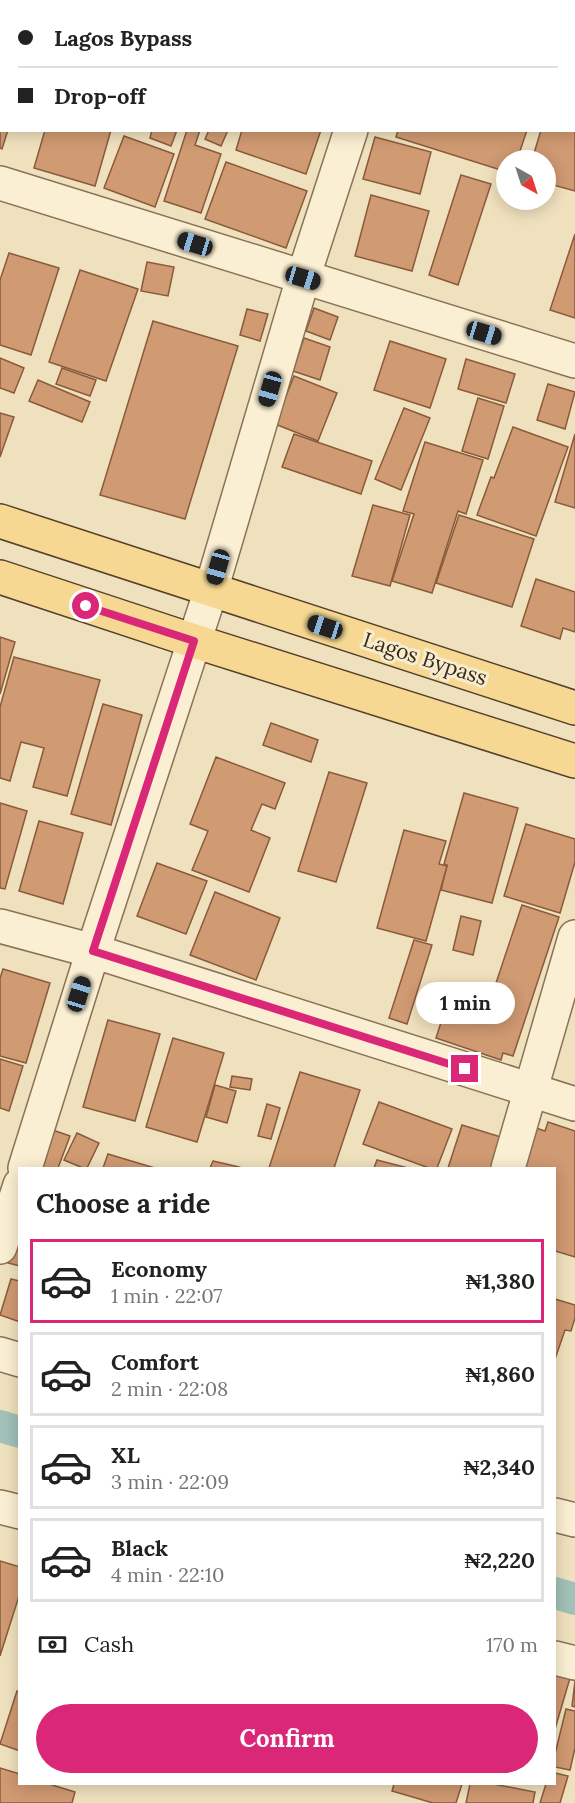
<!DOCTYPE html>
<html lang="en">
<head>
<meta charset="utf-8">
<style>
	body { margin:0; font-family:Lora,serif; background:#f6f6f6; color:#222; height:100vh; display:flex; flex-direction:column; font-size:22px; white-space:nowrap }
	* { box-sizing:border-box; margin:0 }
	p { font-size:20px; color:#767676 }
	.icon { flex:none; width:33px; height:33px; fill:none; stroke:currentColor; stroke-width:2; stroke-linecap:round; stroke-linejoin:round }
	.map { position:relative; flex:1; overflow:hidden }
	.details { position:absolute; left:18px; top:1167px; width:538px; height:618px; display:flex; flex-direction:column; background:#fff; border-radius:0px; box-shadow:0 3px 15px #0003 }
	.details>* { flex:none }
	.top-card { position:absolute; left:0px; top:0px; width:576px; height:132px; box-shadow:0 3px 15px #0003; display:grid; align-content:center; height:132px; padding:0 18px; background:#fff }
	.needle { width:39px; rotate:141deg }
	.tools { position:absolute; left:496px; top:150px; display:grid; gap:12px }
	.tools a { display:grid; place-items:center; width:60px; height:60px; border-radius:50%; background:#fff; box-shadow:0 3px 15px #0003; font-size:30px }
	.end { position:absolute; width:27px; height:27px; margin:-14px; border:8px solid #db2777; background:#fff; box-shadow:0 0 0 3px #fff }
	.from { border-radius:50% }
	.bubble { position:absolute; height:42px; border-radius:21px; background:#fff; box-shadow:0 3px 15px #0003; font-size:20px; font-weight:700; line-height:42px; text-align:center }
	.car { position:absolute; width:18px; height:36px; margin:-18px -9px; border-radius:8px; box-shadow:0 0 4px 2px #0007; background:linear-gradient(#222 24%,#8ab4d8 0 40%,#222 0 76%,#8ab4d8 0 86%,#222 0) }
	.top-card b { display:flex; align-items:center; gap:21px; height:57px; font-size:22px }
	.top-card b+b { border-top:2px solid #e0e0e0 }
	.top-card i { width:15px; height:15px; background:#222 }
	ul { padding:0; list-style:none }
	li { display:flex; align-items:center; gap:18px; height:84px; margin:0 12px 9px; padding:0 6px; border:3px solid #e0e0e0; border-radius:0px }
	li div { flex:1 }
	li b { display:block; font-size:22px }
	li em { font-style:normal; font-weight:700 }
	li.selected { border-color:#db2777 }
	li>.icon { width:54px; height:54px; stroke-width:1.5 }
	h2 { padding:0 18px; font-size:27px; line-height:72px }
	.pay { display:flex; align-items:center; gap:15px; height:66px; padding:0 18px; font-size:22px }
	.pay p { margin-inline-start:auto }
	.action { display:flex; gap:12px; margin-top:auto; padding:12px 18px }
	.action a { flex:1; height:69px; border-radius:36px; background:#db2777; color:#fff; font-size:24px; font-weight:700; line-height:69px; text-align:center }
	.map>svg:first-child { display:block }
</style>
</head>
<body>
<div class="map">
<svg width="575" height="1803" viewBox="0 0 575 1803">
	<rect width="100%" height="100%" fill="#f0e1be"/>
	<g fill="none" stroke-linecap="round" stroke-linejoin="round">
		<!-- canal -->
		<g stroke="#a2c1b8" stroke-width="32">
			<path d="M0,1426L20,1432"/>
			<path d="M555,1593L575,1599"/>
		</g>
	</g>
	<!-- building -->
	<g fill="#d09a72" stroke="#895b3b" stroke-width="1.5">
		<path d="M0,0H35L2,2Z"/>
		<path d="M72,0H107L71,2Z"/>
		<path d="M237,0H339L236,2Z"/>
		<path d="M0,84L2,130H8L2,149L0,148Z"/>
		<path d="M574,86H575V191L546,183V160H532L541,130H574Z"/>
		<path d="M45,130H111L95,186L34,168Z"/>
		<path d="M152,130H177L171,146L150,138Z"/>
		<path d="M187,130H200L195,145L221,154L201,213L164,201Z"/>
		<path d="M209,130H228L221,146L205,139Z"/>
		<path d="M242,130H321L306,174L236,150Z"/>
		<path d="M398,130H527L517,160H507V172L396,137Z"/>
		<path d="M124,136L174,154L155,207L104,188Z"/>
		<path d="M375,137L431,152L420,194L363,179Z"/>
		<path d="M226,162L307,191L286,248L205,219Z"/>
		<path d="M461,175L491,184L458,285L429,275Z"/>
		<path d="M371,195L429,211L412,271L355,256Z"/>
		<path d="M575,234V318L550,310Z"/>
		<path d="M9,253L59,268L31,355L0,345V280Z"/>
		<path d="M147,262L174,267L168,296L141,291Z"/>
		<path d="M80,270L138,289L106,381L49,362Z"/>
		<path d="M314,308L338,317L330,340L306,331Z"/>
		<path d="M247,309L268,314L260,341L240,335Z"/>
		<path d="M153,321L238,346L185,519L100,495Z"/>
		<path d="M304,338L330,347L320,380L293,371Z"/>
		<path d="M390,341L446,359L430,408L374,390Z"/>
		<path d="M0,358L24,368L14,393L0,388Z"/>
		<path d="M466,359L515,374L506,403L458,389Z"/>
		<path d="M62,368L96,380L90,396L56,384Z"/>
		<path d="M294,376L337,393L318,441L275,424Z"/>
		<path d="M38,380L90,402L82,422L29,401Z"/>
		<path d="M548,384L575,392L565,429L537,420Z"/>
		<path d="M478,398L504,406L488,459L462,451Z"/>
		<path d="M404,408L430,418L401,490L375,479Z"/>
		<path d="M0,413L14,417L0,457Z"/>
		<path d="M513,427L568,447L536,536L477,515L491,477L494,478Z"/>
		<path d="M294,434L372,461L361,494L282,467Z"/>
		<path d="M575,434V508L555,502Z"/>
		<path d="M425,442L483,460L466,514L458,511L432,593L392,581L414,514L403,511Z"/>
		<path d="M373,505L410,515L390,586L352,576Z"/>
		<path d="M459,515L534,539L512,607L436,583Z"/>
		<path d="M536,579L575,592V632L563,628L560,639L521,626Z"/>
		<path d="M0,637L15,642L0,694Z"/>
		<path d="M14,657L100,680L67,796L33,787L44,748L21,742L10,781L0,778V707Z"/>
		<path d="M103,704L142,715L111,825L71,814Z"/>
		<path d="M271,723L318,740L311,762L263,745Z"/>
		<path d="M216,757L285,783L275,809L262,804L251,830L270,838L249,892L192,870L208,831L190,824Z"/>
		<path d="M329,772L367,783L336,882L298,871Z"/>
		<path d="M464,793L518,808L492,903L441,890L447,865L444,864Z"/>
		<path d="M0,803L27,811L5,889L0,888Z"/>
		<path d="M39,821L83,833L63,904L19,891Z"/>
		<path d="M526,824L575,839V862L560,913L504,896Z"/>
		<path d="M404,830L446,841L439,864L447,866L426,941L377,928Z"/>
		<path d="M157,863L207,881L186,934L137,916Z"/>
		<path d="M215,892L280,918L256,980L190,955Z"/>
		<path d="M522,905L559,917L513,1056L503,1053L501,1060L436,1038L444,1013L460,1018L470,988L492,995Z"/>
		<path d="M461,916L481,921L473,955L453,950Z"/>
		<path d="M414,940L432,945L407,1024L389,1018Z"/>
		<path d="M3,969L50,983L26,1063L0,1056V978Z"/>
		<path d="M108,1020L160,1034L135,1121L83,1107Z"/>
		<path d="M173,1038L224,1053L197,1142L146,1127Z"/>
		<path d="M0,1059L23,1066L9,1111L0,1108Z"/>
		<path d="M300,1072L360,1090L334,1168H269Z"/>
		<path d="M232,1076L252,1079L250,1090L230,1087Z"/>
		<path d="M215,1085L236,1091L227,1123L206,1117Z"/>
		<path d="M379,1102L452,1129L437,1168H429L363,1144Z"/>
		<path d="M267,1104L280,1108L271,1139L258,1136Z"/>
		<path d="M548,1122L575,1131V1257L555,1251V1168H520L533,1127L545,1131Z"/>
		<path d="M462,1125L504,1138L494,1168H448Z"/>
		<path d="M47,1128L70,1136L58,1168H32Z"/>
		<path d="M77,1133L99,1143L87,1168H83L64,1160Z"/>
		<path d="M108,1154L148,1166L155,1168H103Z"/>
		<path d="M377,1160L408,1168H374Z"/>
		<path d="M213,1161L239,1167L242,1168H210Z"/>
		<path d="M14,1237L20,1238V1266L8,1263Z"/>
		<path d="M11,1279L20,1281V1322L0,1315Z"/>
		<path d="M555,1299L575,1305V1318L571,1331L565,1330L555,1359Z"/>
		<path d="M0,1561L20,1567V1593L0,1656Z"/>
		<path d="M555,1674L570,1678L555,1729Z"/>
		<path d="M575,1681V1707L572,1706Z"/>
		<path d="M17,1691L20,1692V1751L0,1744Z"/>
		<path d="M566,1709L575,1711V1748L570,1770L555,1767V1754Z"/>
		<path d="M0,1768L20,1774V1784H49L75,1792L72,1803H0Z"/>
		<path d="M555,1773L568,1776L560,1803H540L546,1784H555Z"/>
		<path d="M394,1784H462L456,1803H433L392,1791Z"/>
		<path d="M470,1784H493L535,1792L533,1803H466Z"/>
	</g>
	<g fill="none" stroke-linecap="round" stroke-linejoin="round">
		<defs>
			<g id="minor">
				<path d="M393,2V0"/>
				<path d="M0,183L575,361"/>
				<path d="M0,926L93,951L575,1104"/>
				<path d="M25,1168L93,951L211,590L303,278L351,130"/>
				<path d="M508,1168L575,937"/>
				<path d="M0,1247L20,1185"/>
				<path d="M0,1354L20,1360"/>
				<path d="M0,1507L20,1512"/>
				<path d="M555,1515L575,1520"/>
				<path d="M555,1658L575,1663"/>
			</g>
			<g id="major">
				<path d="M0,521L575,708"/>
				<path d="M0,577L194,641L575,761"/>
			</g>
		</defs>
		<!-- minor casing -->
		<use href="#minor" stroke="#897256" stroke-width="36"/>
		<!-- major casing -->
		<use href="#major" stroke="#56402b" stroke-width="36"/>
		<!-- minor -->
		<use href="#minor" stroke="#faefd2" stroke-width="33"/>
		<!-- major -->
		<use href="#major" stroke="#f6d893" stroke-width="33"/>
	</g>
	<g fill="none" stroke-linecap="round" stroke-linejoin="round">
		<!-- route -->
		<path stroke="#db2777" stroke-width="8" d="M86,606L194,641L93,951L465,1069"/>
	</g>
	<g text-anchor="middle" stroke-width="6" stroke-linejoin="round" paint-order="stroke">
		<!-- street labels -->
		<g font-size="21" fill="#38291c" stroke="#f7ecce">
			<text transform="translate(425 659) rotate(18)" y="7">Lagos Bypass</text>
		</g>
	</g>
</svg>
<div class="tools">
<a><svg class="needle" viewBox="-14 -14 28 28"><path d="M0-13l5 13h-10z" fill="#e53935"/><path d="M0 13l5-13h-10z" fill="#767676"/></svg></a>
</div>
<i class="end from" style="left:86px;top:606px"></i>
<i class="end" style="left:465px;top:1069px"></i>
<div class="bubble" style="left:416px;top:982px;width:99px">1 min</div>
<i class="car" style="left:195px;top:244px;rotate:287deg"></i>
<i class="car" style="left:303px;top:278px;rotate:107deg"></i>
<i class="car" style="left:484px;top:333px;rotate:107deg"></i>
<i class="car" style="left:270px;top:389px;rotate:196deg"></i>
<i class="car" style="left:218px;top:567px;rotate:196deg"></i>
<i class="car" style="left:325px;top:627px;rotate:288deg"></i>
<i class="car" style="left:79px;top:994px;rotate:17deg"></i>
<div class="top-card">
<b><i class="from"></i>Lagos Bypass</b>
<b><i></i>Drop-off</b>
</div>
<section class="details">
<h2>Choose a ride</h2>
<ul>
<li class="selected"><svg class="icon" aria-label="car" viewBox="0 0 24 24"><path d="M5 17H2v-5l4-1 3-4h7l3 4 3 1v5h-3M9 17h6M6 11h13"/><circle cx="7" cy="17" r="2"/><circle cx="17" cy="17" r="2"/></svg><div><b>Economy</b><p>1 min · 22:07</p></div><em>₦1,380</em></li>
<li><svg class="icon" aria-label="car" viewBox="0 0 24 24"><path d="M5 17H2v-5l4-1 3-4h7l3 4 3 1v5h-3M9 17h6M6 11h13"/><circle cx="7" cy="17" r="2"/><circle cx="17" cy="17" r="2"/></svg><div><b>Comfort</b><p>2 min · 22:08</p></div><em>₦1,860</em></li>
<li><svg class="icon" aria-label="car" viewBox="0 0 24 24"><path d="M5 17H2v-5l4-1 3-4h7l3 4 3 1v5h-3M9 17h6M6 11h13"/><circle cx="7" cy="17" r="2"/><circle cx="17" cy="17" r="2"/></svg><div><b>XL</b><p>3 min · 22:09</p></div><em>₦2,340</em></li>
<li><svg class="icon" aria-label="car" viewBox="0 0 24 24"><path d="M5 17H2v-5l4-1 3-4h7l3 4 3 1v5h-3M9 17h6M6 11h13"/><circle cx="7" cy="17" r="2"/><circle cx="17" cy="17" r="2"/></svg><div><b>Black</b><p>4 min · 22:10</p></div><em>₦2,220</em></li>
</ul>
<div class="pay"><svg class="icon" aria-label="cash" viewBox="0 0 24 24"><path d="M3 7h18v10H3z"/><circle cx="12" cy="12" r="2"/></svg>Cash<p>170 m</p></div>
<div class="action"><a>Confirm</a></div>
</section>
</div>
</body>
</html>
